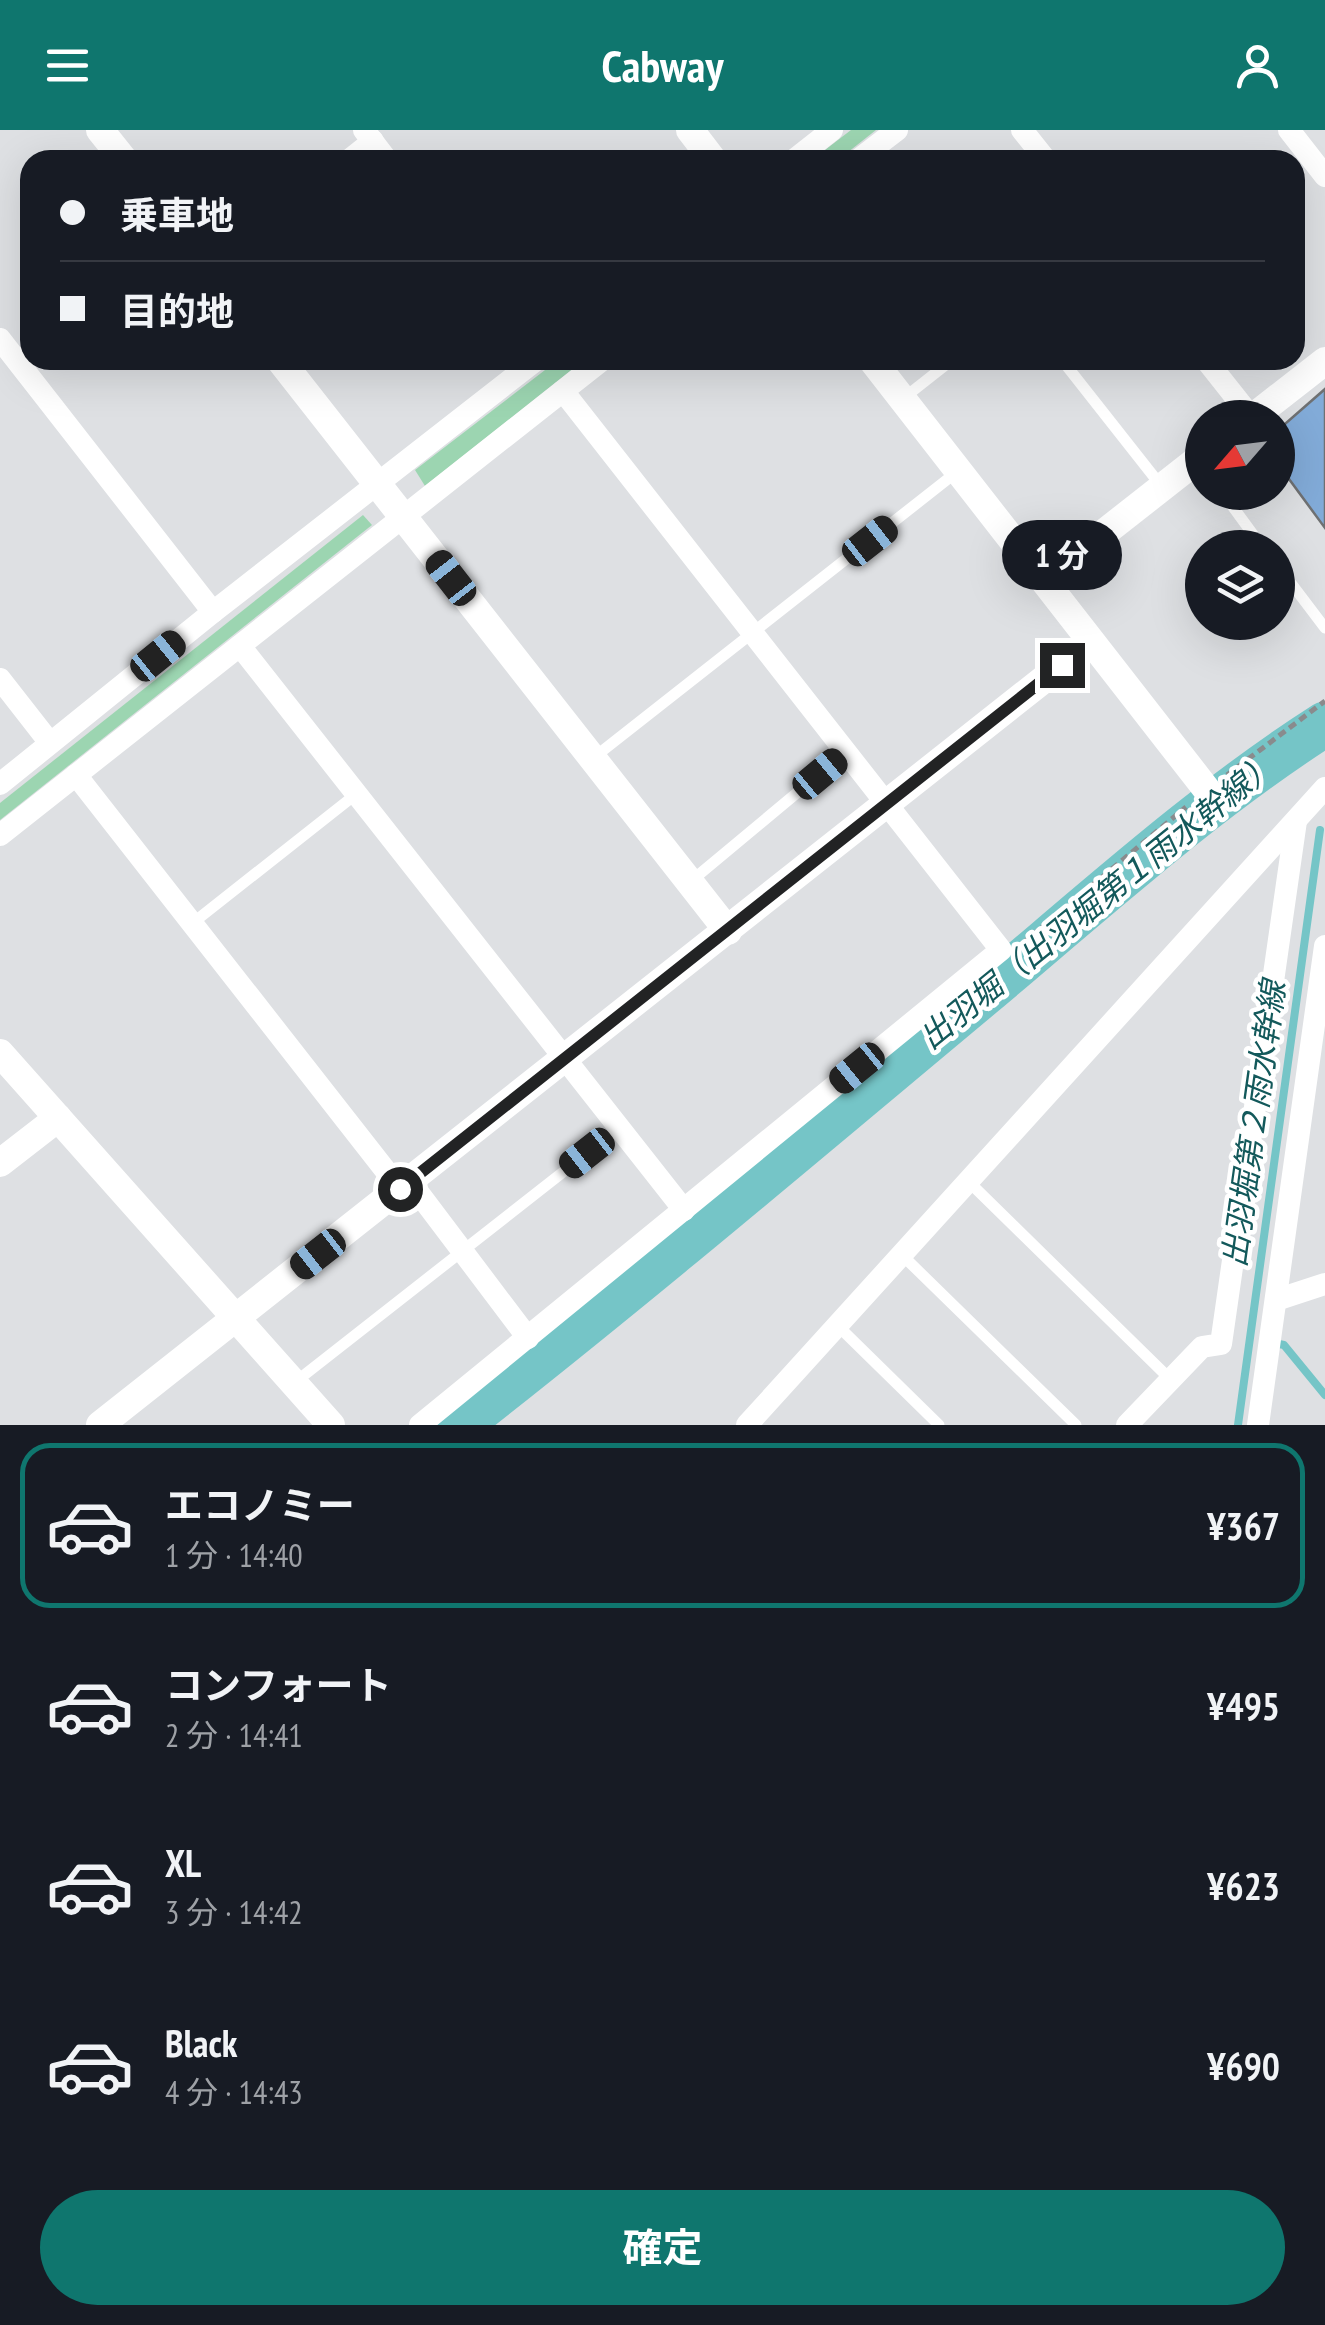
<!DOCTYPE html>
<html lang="ja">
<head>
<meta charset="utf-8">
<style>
	body { margin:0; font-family:"PT Sans Narrow","Noto Sans JP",sans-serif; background:#242831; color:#f1f3f6; height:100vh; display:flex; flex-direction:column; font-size:38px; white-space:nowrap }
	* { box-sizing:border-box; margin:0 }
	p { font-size:32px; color:#9ea1a6 }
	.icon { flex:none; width:55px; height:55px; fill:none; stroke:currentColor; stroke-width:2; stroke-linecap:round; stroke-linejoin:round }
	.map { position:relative; height:1295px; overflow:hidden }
	.side { display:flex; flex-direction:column; background:#171b24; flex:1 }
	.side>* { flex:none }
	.banner { position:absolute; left:20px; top:20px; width:1285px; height:220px; border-radius:30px; box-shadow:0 10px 40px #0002; display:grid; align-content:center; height:220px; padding:0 40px; background:#171b24 }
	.needle { width:65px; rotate:242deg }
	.buttons { position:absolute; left:1185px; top:270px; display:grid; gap:20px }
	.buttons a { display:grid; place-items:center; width:110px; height:110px; border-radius:50%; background:#171b24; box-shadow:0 10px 40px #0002; font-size:50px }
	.end { position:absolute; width:45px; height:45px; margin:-22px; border:12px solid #222324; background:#fff; box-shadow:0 0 0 5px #fff }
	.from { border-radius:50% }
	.bubble { position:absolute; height:70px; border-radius:35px; background:#171b24; box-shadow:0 10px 40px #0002; font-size:32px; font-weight:700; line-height:70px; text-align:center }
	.car { position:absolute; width:30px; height:60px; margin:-30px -15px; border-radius:12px; box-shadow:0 0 8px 2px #0007; background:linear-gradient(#222 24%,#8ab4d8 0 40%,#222 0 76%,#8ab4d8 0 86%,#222 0) }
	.banner b { display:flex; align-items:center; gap:35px; height:95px; font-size:38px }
	.banner b+b { border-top:2px solid #363941 }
	.banner i { width:25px; height:25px; background:#f1f3f6 }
	ul { padding:18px 0 0; list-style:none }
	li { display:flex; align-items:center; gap:30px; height:165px; margin:0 20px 15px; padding:0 20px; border:5px solid transparent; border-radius:30px }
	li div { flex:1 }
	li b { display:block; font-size:38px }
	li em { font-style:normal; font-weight:700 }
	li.current { border-color:#0f766e }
	li>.icon { width:90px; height:90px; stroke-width:1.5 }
	.action { display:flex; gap:20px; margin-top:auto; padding:20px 40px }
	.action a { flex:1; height:115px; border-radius:60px; background:#0f766e; color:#fff; font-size:40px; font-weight:700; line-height:115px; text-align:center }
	header { display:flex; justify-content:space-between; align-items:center; height:130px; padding:0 40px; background:#0f766e; color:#fff; font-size:45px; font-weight:700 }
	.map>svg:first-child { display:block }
</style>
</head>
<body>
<header><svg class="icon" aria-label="menu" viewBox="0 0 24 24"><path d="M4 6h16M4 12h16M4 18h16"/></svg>Cabway<svg class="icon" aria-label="person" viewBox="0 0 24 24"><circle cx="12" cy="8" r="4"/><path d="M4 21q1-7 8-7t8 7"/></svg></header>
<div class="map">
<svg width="1325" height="1295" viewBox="0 0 1325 1295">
	<rect width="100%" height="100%" fill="#dee0e3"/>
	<!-- green -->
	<g fill="#9cd5b1">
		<path d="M851,0H876L838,30H812Z"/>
		<path d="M558,230H584L425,356L415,340Z"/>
		<path d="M363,385L372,395L0,690V673Z"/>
	</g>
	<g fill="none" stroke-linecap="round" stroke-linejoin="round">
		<!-- stream -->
		<g stroke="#75c5c7" stroke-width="8">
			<path d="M1274,1213L1284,1215L1325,1265"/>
			<path d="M1238,1295L1320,700"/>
		</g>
		<!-- river -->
		<path stroke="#75c5c7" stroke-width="45" d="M459,1295C638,1155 811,1008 986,862C1093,772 1207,669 1325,594"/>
	</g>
	<!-- building -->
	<path fill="#82abd8" stroke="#6f7173" stroke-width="2.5" d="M1325,259V398L1278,334V300Z"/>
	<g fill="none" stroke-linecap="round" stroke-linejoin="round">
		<!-- path -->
		<g stroke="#898b8d" stroke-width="5" stroke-dasharray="8 5" stroke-linecap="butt">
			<path d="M1227,645L1325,571"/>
			<path d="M1022,814L1186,677"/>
		</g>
		<!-- service -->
		<g stroke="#fff" stroke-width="11">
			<path d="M1062,230L1162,357"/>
			<path d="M905,267L952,230"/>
			<path d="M1222,362L1263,418"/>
			<path d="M1278,436L1325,498"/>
			<path d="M592,629L958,341"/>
			<path d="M690,752L846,622"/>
			<path d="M194,792L355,665"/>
			<path d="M967,1050L1170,1249"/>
			<path d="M901,1124L1076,1295"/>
			<path d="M837,1195L939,1295"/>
			<path d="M294,1253L618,999"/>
		</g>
		<!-- minor -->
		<g stroke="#fff" stroke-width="22">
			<path d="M364,0L387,30"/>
			<path d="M1022,0L1046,30"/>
			<path d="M1289,0L1325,46"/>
			<path d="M349,30L373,11"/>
			<path d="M794,30L832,0"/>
			<path d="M858,30L897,0"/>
			<path d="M0,209L213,482"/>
			<path d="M1206,230L1252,288"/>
			<path d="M240,516L684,1080"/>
			<path d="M0,549L50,613"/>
			<path d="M76,645L400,1059"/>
			<path d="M0,654L213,482L536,230"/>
			<path d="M0,705L602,230"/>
			<path d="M411,1053L528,1208"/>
			<path d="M1276,1170L1325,1154"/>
			<path d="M420,1295L1001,820L563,261"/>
			<path d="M747,1295L1325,658"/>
			<path d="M1127,1295L1202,1217L1221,1214L1296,691"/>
			<path d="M1258,1295L1325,816"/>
		</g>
		<!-- tertiary -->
		<g stroke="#fff" stroke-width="28">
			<path d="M100,0L124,30"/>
			<path d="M690,0L713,30"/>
			<path d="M280,230L728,801"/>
			<path d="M872,230L1207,660"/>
			<path d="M1252,288L1325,231"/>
			<path d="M1044,450L1202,326"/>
			<path d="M0,923L331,1295"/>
			<path d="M0,1033L58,988"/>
			<path d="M100,1295L1091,512"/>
		</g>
	</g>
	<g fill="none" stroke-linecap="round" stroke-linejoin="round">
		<!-- route -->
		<path stroke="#222324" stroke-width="12" d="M400,1059L1062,535"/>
	</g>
	<g text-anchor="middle" stroke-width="9" stroke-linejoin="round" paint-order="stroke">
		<!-- water labels -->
		<g font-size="32" font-style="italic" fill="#13595b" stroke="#fff">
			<text transform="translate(1098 771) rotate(-39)" y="11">出羽堀（出羽堀第１雨水幹線）</text>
			<text transform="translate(1254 994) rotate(-82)" y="11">出羽堀第２雨水幹線</text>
		</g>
	</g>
</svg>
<div class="buttons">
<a><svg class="needle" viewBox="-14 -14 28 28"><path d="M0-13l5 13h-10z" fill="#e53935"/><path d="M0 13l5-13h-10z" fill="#9ea1a6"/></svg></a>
<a><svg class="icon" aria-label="layers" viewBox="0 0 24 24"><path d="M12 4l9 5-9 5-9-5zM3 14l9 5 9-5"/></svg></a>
</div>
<i class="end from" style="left:400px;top:1059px"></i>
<i class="end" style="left:1062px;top:535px"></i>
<div class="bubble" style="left:1002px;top:390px;width:120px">1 分</div>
<i class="car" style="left:870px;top:411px;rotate:52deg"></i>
<i class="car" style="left:451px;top:448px;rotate:322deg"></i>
<i class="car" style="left:158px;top:526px;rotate:51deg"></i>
<i class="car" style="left:820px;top:644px;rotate:50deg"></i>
<i class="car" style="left:857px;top:938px;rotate:231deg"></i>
<i class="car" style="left:587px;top:1023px;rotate:232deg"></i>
<i class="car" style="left:318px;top:1124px;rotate:232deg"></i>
<div class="banner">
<b><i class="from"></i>乗車地</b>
<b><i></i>目的地</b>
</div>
</div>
<section class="side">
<ul>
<li class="current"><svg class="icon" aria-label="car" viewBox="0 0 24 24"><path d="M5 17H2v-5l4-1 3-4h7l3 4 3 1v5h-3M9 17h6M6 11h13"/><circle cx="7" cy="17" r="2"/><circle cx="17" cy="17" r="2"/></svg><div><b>エコノミー</b><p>1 分 · 14:40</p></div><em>¥367</em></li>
<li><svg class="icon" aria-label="car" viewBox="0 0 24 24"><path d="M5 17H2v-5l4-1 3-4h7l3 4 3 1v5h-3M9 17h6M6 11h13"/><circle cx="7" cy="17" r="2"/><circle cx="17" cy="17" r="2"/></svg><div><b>コンフォート</b><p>2 分 · 14:41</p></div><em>¥495</em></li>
<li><svg class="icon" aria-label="car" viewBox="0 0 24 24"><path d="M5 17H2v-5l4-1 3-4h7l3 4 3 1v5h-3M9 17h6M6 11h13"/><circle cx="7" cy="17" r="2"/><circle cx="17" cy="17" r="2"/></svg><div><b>XL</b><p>3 分 · 14:42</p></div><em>¥623</em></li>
<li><svg class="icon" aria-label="car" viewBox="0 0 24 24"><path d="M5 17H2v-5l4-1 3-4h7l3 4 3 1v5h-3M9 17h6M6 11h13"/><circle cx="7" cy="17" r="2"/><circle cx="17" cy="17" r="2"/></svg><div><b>Black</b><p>4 分 · 14:43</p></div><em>¥690</em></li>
</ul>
<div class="action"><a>確定</a></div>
</section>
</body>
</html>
